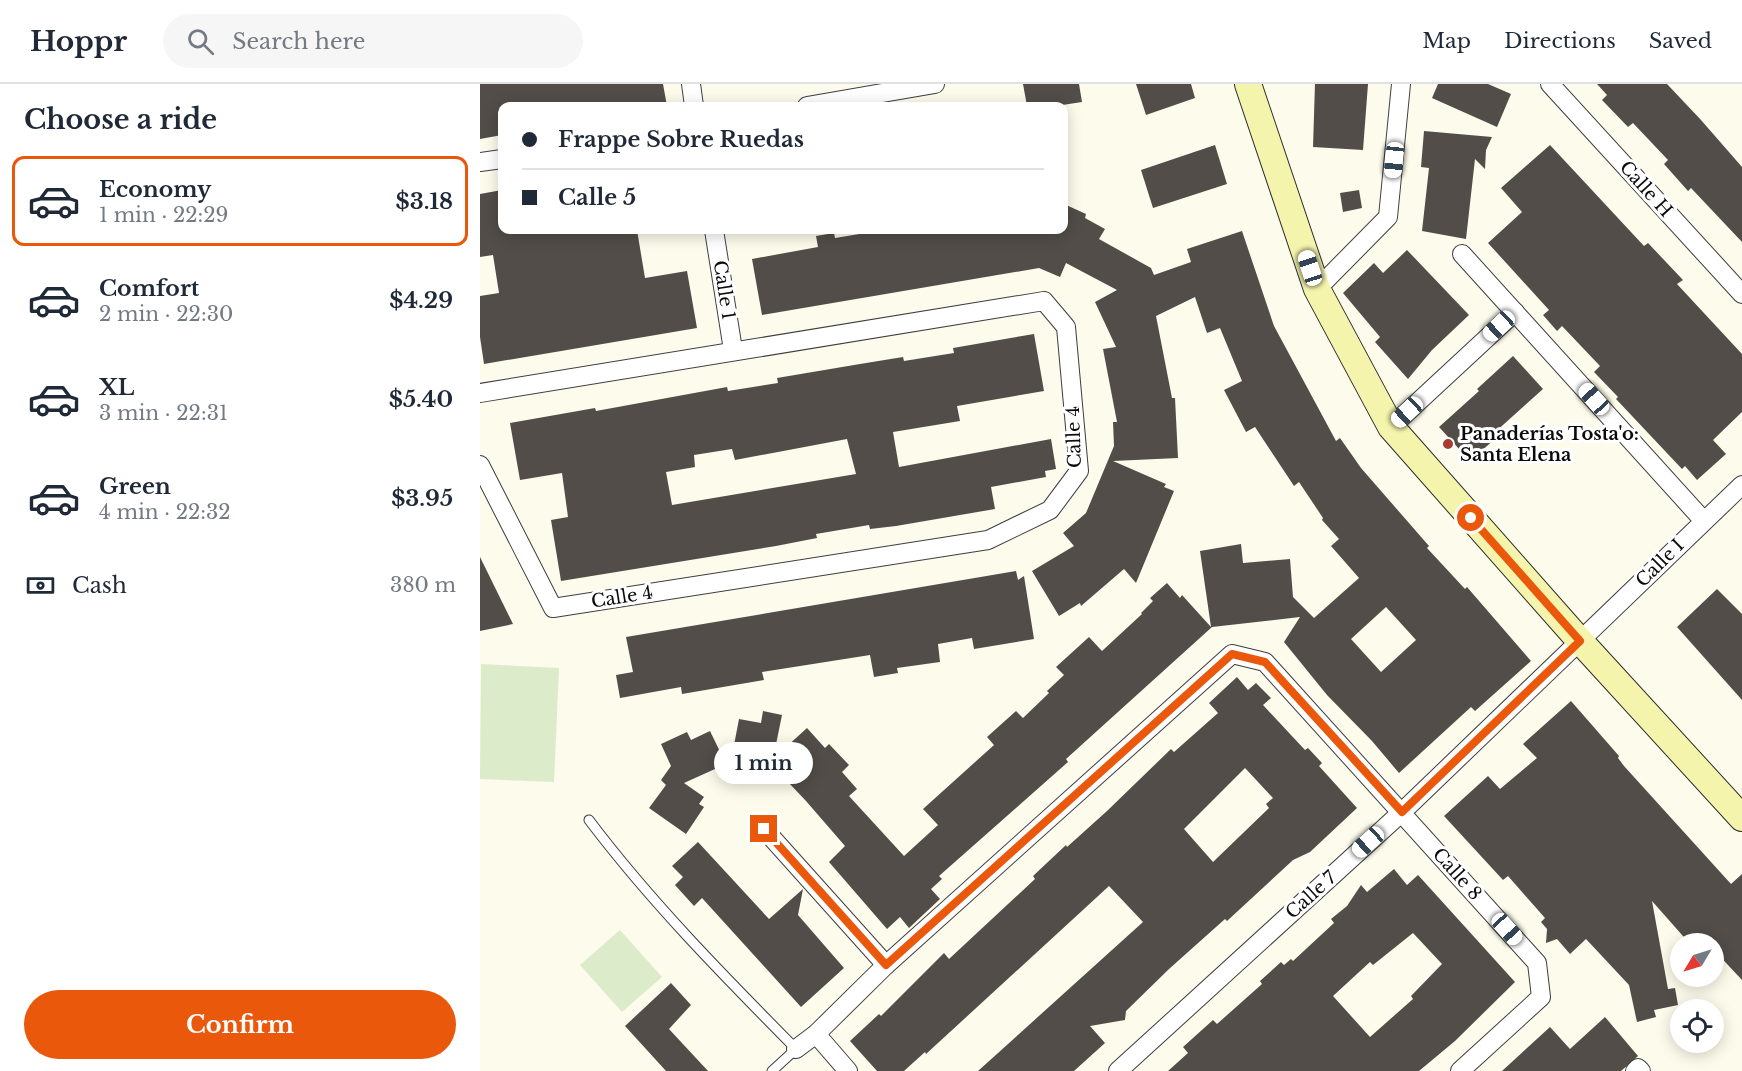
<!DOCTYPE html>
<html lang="en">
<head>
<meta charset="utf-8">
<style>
	body { margin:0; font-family:"Libre Baskerville",serif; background:#f6f6f7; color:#1f2937; height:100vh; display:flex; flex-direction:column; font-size:22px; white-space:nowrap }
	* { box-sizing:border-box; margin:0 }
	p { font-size:20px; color:#747a83 }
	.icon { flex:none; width:33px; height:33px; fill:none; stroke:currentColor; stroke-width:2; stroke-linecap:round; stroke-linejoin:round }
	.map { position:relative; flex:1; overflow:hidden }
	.drawer { display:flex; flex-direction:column; background:#fff; width:480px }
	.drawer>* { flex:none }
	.guide { position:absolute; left:18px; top:18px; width:570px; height:132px; border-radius:12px; box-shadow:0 3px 15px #0003; display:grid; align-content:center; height:132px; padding:0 24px; background:#fff }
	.needle { width:39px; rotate:232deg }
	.tools { position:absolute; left:1190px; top:849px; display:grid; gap:12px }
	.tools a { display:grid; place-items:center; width:54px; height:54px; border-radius:50%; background:#fff; box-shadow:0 3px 15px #0003; font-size:30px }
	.end { position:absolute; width:27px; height:27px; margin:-14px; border:8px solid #ea580c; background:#fff; box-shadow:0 0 0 3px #fff }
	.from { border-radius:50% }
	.bubble { position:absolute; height:42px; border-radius:21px; background:#fff; box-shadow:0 3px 15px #0003; font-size:20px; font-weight:700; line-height:42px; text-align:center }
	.car { position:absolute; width:18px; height:36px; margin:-18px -9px; border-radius:8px; box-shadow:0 0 4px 2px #0007; background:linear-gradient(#fff 24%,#345 0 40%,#fff 0 76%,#345 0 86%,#fff 0) }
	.guide b { display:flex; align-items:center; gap:21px; height:57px; font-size:22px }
	.guide b+b { border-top:2px solid #e0e1e3 }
	.guide i { width:15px; height:15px; background:#1f2937 }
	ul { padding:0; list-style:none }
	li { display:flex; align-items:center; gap:18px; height:90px; margin:0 12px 9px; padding:0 12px; border:3px solid transparent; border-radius:12px }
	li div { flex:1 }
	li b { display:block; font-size:22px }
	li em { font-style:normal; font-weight:700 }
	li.on { border-color:#ea580c }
	li>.icon { width:54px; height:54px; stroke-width:1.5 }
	h2 { padding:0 24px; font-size:27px; line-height:72px }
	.pay { display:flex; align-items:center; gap:15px; height:66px; padding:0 24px; font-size:22px }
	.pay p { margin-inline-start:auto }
	.primary-button { display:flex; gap:12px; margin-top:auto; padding:12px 24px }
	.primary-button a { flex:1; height:69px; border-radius:36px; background:#ea580c; color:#fff; font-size:24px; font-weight:700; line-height:69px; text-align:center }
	header { display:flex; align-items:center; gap:36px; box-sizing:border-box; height:84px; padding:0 30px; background:#fff; border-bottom:2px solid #e0e1e3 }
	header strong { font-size:28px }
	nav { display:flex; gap:33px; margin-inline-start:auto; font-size:21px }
	.search { width:420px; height:54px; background:#f6f6f7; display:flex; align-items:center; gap:15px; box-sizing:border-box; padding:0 21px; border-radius:33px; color:#747a83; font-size:22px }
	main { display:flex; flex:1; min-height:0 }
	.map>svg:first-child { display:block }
</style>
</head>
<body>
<header>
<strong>Hoppr</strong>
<div class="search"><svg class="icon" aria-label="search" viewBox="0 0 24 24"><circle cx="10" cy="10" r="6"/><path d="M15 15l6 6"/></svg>Search here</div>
<nav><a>Map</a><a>Directions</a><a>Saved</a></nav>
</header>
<main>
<section class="drawer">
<h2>Choose a ride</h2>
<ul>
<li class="on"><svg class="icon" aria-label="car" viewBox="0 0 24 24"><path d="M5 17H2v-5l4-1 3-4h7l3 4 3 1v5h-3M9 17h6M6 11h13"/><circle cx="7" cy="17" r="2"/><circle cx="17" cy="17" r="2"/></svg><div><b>Economy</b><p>1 min · 22:29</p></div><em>$3.18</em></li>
<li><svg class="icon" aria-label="car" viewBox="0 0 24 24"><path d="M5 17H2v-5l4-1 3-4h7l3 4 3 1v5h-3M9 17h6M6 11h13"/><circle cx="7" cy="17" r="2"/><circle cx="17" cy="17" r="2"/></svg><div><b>Comfort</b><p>2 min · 22:30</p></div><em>$4.29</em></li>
<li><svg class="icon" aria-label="car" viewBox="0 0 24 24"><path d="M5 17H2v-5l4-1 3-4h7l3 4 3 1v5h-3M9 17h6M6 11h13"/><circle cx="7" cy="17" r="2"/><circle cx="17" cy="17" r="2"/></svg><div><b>XL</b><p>3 min · 22:31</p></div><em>$5.40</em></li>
<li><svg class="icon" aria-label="car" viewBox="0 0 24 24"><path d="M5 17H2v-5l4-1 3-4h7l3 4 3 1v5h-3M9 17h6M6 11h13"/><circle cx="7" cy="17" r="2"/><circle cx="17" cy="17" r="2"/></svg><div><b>Green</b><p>4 min · 22:32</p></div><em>$3.95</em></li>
</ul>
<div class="pay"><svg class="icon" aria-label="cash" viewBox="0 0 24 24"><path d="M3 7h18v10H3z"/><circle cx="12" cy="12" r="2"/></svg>Cash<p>380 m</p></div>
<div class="primary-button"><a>Confirm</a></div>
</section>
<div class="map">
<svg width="1262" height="987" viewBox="0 0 1262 987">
	<rect width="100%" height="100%" fill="#fdfbeb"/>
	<!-- pitch -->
	<g fill="#dcebca">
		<path d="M1,580L79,584L74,698L0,695Z"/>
		<path d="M140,846L182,893L142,928L100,881Z"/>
	</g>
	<!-- building -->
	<g fill="#524d48" fill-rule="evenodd">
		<path d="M0,0H183L187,22H22V51L0,55Z"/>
		<path d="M543,0H599L602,18L576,22H547Z"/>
		<path d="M656,0H711L715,14L666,31Z"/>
		<path d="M835,0H888L883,66L833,63Z"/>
		<path d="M958,0H1008L1031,10L1017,43L952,14Z"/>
		<path d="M1117,0H1187L1221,36L1262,83V158L1211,104L1208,107L1184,80L1188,76L1153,39L1148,43L1122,16L1127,11Z"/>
		<path d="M944,47L1012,53L1006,66L1005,85L995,75L986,155L942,147L949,84L941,83Z"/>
		<path d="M735,61L747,100L673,124L661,86Z"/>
		<path d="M1070,61L1164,162L1168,159L1203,196L1197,200L1262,270V328L1233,356L1246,370L1217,396L1205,382L1202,385L1136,315L1138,313L1114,288L1120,282L1082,242L1077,247L1063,231L1069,226L1008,159L1042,128L1021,104Z"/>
		<path d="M22,106V146H157L165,194L207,187L217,244L4,280L0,253V212L19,209L13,171L0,173V110Z"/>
		<path d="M879,106L882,124L863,128L860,109Z"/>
		<path d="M584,120L606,130L605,134L625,145L619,155L671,184L674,191L711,178L707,165L762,147L794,242L856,357L860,354L881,384L949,462L947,464L985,505L987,503L1051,577L995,627L991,623L919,689L892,657L847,611L804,558L820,533L732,543L586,675L588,678L459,792L462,795L451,805L460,815L429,844L420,833L407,845L349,778L365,762L326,717L292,681L291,685L251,677L259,635L281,639L283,627L302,631L293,675L327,644L345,664L349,660L369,681L362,688L377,705L369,712L424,772L458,741L443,725L514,661L507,653L536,627L543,634L569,609L567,607L584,591L576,583L609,553L622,567L662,530L661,529L673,517L670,514L687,499L700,514L702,511L731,543L720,467L761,460L763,479L810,475L813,513L834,534L879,494L851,462L859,455L842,436L843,434L819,398L814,402L775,343L766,348L744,306L762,297L740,244L727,249L715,213L676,232L692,314H695L698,374L633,377L686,400L684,403L694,407L656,499L644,485L601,522L600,519L579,532L552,487L594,462L583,449L606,429L634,362L633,338H637L623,265L636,263L615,218L637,206L586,179L580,193L559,184L282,231L272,175L338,163L336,152L354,149L355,154L404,146H584ZM906,523L936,556L901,588L871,555Z"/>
		<path d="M927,166L989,231L952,266L928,295L895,258L900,253L863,209L894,179L903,189Z"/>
		<path d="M554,250L564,307L477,322L480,337L413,348L419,383L571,355L576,385L565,387L566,393L511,403L515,425L416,442L390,445L389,441L336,450L337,454L296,462L81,497L71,436L88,433L82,389L40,396L30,339L115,324L116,327L247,303L248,307L298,299L297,294L380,280L423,273L424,277L474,269L473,264ZM367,355L376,390L192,421L186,388L215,383L214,371L252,365L255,376Z"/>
		<path d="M1033,272L1063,305L1013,350L1016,354L990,377L959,343L999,307L997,305Z"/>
		<path d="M0,473L33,540L0,547Z"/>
		<path d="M536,487L538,496L544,492L554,555L494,565L492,554L458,560L460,578L417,584L418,589L394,593L390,571L282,588L284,596L202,610L201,603L140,614L136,591L153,588L146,553Z"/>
		<path d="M1237,505L1262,530V616L1197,543Z"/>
		<path d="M757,593L768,606L776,599L791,614L783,621L825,666L828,664L842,679L839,682L877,724L830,768L813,776L747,837L745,835L689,885L646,927L645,936L610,942L625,959L594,987H498L663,838L629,802L446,970L445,968L424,987H397L370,957L399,930L401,932L464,869L469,875L555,795L553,792L586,761L587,763L627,727L691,665L694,668L738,629L729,619ZM765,684L793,714L786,720L789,724L733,778L704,745Z"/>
		<path d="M1091,617L1139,672L1138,674L1144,682L1251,800L1262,790V896L1233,865V860H1210L1172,817L1188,905L1195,904L1198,921L1174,926L1176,933L1157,938L1149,901L1106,855L1090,870L1077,855L1066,859L1067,845L1061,838L1065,834L1028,792L1023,796L964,732L1008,692L1020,705L1057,674L1043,660Z"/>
		<path d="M230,647L246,680L204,699L224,713L219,720L224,723L206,750L169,724L186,701L181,696L191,682L181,660L207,648L211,656Z"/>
		<path d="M218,758L289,835L323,805L318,831L364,884L321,923L222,814L214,822L195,801L203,793L192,782Z"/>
		<path d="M914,785L927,801L938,791L1035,898L975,957L939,987H688L708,969L703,963L733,936L737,940L782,900L780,897L801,878L804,881L811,875L813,877L854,839L851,835L867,822L881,801L887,808ZM933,849L962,880L931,912L933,915L890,953L853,912L890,878L893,881Z"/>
		<path d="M191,899L211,921L189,945L228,987H186L145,942Z"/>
		<path d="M1125,933L1158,972L1141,987H1022L1070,943L1090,965Z"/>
	</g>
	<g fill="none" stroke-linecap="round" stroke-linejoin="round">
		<defs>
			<path id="lane" d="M109,736C171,818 243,891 316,965L292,987"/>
			<g id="street">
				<path d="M211,0L214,22"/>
				<path d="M1070,0L1262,210"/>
				<path d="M327,22L455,0"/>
				<path d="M0,78L22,75"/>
				<path d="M234,146L253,266"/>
				<path d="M982,170L1223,436"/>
				<path d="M837,205L908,133L921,0"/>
				<path d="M0,309L564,217L586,243L599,387L570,426L508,456L73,524L0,381"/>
				<path d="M911,343L1035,228"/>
				<path d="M284,745L406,881"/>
				<path d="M336,950L368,987"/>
				<path d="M316,965L336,950L406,881L752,570L785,578L1057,879L1061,913L980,987"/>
				<path d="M638,987L922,728L1262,401"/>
				<path d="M1155,987L1158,984L1161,987"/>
			</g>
			<path id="secondary" d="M768,0L837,205L911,343L1100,557L1262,734"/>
		</defs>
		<!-- lane casing -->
		<use href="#lane" stroke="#3e3e3e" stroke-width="11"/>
		<!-- street casing -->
		<use href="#street" stroke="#3e3e3e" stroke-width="20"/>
		<!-- secondary casing -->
		<use href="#secondary" stroke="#2d2d2d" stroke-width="28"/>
		<!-- lane -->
		<use href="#lane" stroke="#fff" stroke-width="9"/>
		<!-- street -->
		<use href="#street" stroke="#fff" stroke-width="18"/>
		<!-- secondary -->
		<use href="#secondary" stroke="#f5f4ad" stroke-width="26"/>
	</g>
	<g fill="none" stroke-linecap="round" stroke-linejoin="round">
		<!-- route -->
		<path stroke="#ea580c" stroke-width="8" d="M284,745L406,881L752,570L785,578L922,728L1100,557L991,434"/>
	</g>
	<!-- markers -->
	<circle fill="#a93a34" stroke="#fff" stroke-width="2" cx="968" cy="360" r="6"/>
	<g text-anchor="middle" stroke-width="6" stroke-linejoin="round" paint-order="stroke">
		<!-- street labels -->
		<g font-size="18" fill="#0b0b0b" stroke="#fff">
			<text transform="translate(1166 105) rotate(48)" y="6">Calle H</text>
			<text transform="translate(244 206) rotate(81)" y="6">Calle 1</text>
			<text transform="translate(594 353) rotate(-92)" y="6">Calle 4</text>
			<text transform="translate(1180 479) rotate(-45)" y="6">Calle I</text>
			<text transform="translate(142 513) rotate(-9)" y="6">Calle 4</text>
			<text transform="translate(977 790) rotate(48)" y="6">Calle 8</text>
			<text transform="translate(831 811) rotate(-42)" y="6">Calle 7</text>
		</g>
		<!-- poi labels -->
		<g font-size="18" font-weight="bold" fill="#0b0b0b" stroke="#fff" text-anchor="start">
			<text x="980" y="356">Panaderías Tosta'o:<tspan x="980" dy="21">Santa Elena</tspan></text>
		</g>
	</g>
</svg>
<div class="tools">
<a><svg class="needle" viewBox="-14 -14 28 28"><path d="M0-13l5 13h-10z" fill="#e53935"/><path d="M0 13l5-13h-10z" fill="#747a83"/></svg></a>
<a><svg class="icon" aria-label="locate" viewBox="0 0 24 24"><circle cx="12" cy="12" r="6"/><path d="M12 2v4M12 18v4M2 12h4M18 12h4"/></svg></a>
</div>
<i class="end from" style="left:991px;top:434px"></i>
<i class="end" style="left:284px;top:745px"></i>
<div class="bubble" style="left:234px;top:658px;width:99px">1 min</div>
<i class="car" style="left:914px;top:76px;rotate:186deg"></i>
<i class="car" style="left:830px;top:184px;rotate:342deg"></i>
<i class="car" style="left:1019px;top:242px;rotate:227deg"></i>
<i class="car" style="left:1114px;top:315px;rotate:318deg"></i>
<i class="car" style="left:927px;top:328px;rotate:227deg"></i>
<i class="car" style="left:888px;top:758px;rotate:228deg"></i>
<i class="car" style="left:1027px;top:845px;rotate:138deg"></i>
<div class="guide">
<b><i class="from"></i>Frappe Sobre Ruedas</b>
<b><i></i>Calle 5</b>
</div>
</div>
</main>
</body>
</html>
